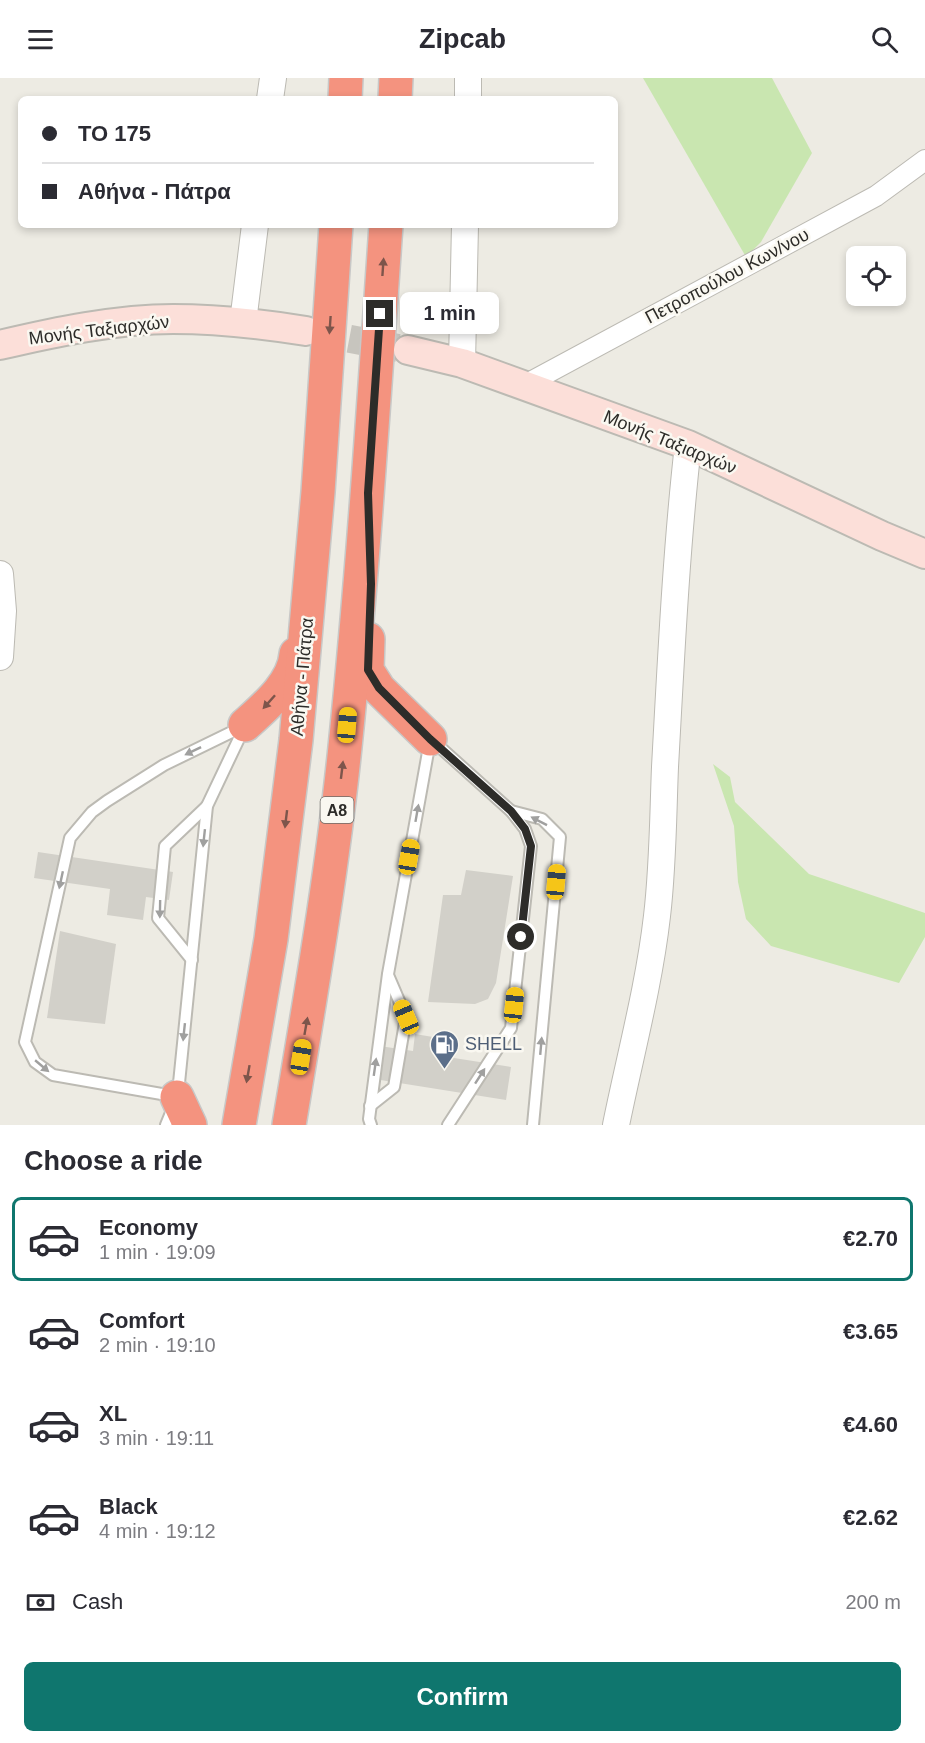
<!DOCTYPE html>
<html lang="en">
<head>
<meta charset="utf-8">
<style>
	body { margin:0; font-family:Helvetica,sans-serif; background:#f2f2f3; color:#2b2b33; height:100vh; display:flex; flex-direction:column; font-size:22px; white-space:nowrap }
	* { box-sizing:border-box; margin:0 }
	p { font-size:20px; color:#7c7c81 }
	.icon { flex:none; width:33px; height:33px; fill:none; stroke:currentColor; stroke-width:2; stroke-linecap:round; stroke-linejoin:round }
	.map { position:relative; height:1047px; overflow:hidden }
	.sheet { display:flex; flex-direction:column; background:#fff; flex:1 }
	.sheet>* { flex:none }
	.hud { position:absolute; left:18px; top:18px; width:600px; height:132px; border-radius:9px; box-shadow:0 3px 9px #0003; display:grid; align-content:center; height:132px; padding:0 24px; background:#fff }
	.buttons { position:absolute; left:846px; top:168px; display:grid; gap:12px }
	.buttons a { display:grid; place-items:center; width:60px; height:60px; border-radius:9px; background:#fff; box-shadow:0 3px 9px #0003; font-size:30px }
	.end { position:absolute; width:27px; height:27px; margin:-14px; border:8px solid #2d2c29; background:#fff; box-shadow:0 0 0 3px #fff }
	.from { border-radius:50% }
	.bubble { position:absolute; height:42px; border-radius:9px; background:#fff; box-shadow:0 3px 9px #0003; font-size:20px; font-weight:700; line-height:42px; text-align:center }
	.car { position:absolute; width:18px; height:36px; margin:-18px -9px; border-radius:8px; box-shadow:0 0 4px 2px #0007; background:linear-gradient(#f5c518 24%,#345 0 40%,#f5c518 0 76%,#345 0 86%,#f5c518 0) }
	.hud b { display:flex; align-items:center; gap:21px; height:57px; font-size:22px }
	.hud b+b { border-top:2px solid #e1e1e2 }
	.hud i { width:15px; height:15px; background:#2b2b33 }
	ul { padding:0; list-style:none }
	li { display:flex; align-items:center; gap:18px; height:84px; margin:0 12px 9px; padding:0 12px; border:3px solid transparent; border-radius:9px }
	li div { flex:1 }
	li b { display:block; font-size:22px }
	li em { font-style:normal; font-weight:700 }
	li.selected { border-color:#0f766e }
	li>.icon { width:54px; height:54px; stroke-width:1.5 }
	h2 { padding:0 24px; font-size:27px; line-height:72px }
	.pay { display:flex; align-items:center; gap:15px; height:66px; padding:0 24px; font-size:22px }
	.pay p { margin-inline-start:auto }
	.button { display:flex; gap:12px; margin-top:auto; padding:12px 24px }
	.button a { flex:1; height:69px; border-radius:9px; background:#0f766e; color:#fff; font-size:24px; font-weight:700; line-height:69px; text-align:center }
	header { display:flex; justify-content:space-between; align-items:center; height:78px; padding:0 24px; background:#fff; font-size:27px; font-weight:700 }
	.map>svg:first-child { display:block }
</style>
</head>
<body>
<header><svg class="icon" aria-label="menu" viewBox="0 0 24 24"><path d="M4 6h16M4 12h16M4 18h16"/></svg>Zipcab<svg class="icon" aria-label="search" viewBox="0 0 24 24"><circle cx="10" cy="10" r="6"/><path d="M15 15l6 6"/></svg></header>
<div class="map">
<svg width="925" height="1047" viewBox="0 0 925 1047">
	<rect width="100%" height="100%" fill="#edebe3"/>
	<!-- green -->
	<g fill="#c9e6b0">
		<path d="M643,0H772L812,75L761,164L746,179Z"/>
		<path d="M713,686L730,699L735,724L809,796L925,835V859L899,905L771,868L746,841L738,804L734,748Z"/>
	</g>
	<!-- building -->
	<g fill="#d2d0c9">
		<path d="M38,774L173,794L169,822L146,819L143,842L107,837L110,811L34,800Z"/>
		<path d="M466,792L513,798L496,905L488,921L475,926L428,924L443,817H461Z"/>
		<path d="M60,853L116,866L105,946L47,940Z"/>
		<path d="M415,956L457,963L454,980L511,989L506,1022L368,1000L373,967L413,973Z"/>
	</g>
	<g fill="none" stroke-linecap="round" stroke-linejoin="round">
		<!-- secondary-tunnel -->
		<path stroke="#c7c5be" stroke-width="28" stroke-dasharray="28 14" stroke-linecap="butt" d="M308,253L398,270"/>
		<defs>
			<g id="service">
				<path d="M433,663L511,733L525,751L531,768L511,950L448,1047"/>
				<path d="M511,733L542,741L560,759L533,1047"/>
				<path d="M192,882L158,840L165,768L207,728"/>
				<path d="M178,1015L207,728L244,650"/>
				<path d="M173,1018L53,997L35,984L25,964L70,760L92,734L107,723L164,687L242,649"/>
				<path d="M370,1028L394,1009L406,939L388,897"/>
				<path d="M166,1047L173,1030"/>
				<path d="M371,1047L369,1041L388,896L430,663"/>
			</g>
			<path id="minor" d="M525,307L876,118L925,82"/>
			<g id="tertiary">
				<path d="M270,21L273,0"/>
				<path d="M468,21V0"/>
				<path d="M243,244L255,147"/>
				<path d="M462,285L465,147"/>
				<path d="M0,496L3,533L0,579"/>
				<path d="M616,1047C630,978 649,908 657,838C663,788 663,738 665,689C671,581 676,474 688,367"/>
			</g>
			<g id="secondary">
				<path d="M0,267C55,254 117,241 173,241C218,241 262,246 306,253"/>
				<path d="M408,272L462,285L688,367L882,458L925,476"/>
			</g>
			<g id="motorway">
				<path d="M345,21L346,0"/>
				<path d="M395,21L396,0"/>
				<path d="M368,561L367,592L379,611L430,661"/>
				<path d="M245,647C265,629 294,605 296,576"/>
				<path d="M177,1019L190,1047"/>
				<path d="M239,1047L271,861L296,662L318,414L336,147"/>
				<path d="M289,1047C310,921 332,796 345,669C363,495 374,321 386,147"/>
			</g>
		</defs>
		<!-- service casing -->
		<use href="#service" stroke="#bcbab3" stroke-width="14"/>
		<!-- minor casing -->
		<use href="#minor" stroke="#bcbab3" stroke-width="22"/>
		<!-- tertiary casing -->
		<use href="#tertiary" stroke="#bcbab3" stroke-width="28"/>
		<!-- secondary casing -->
		<use href="#secondary" stroke="#bcbab3" stroke-width="32"/>
		<!-- motorway casing -->
		<use href="#motorway" stroke="#c8c8c7" stroke-width="36"/>
		<!-- service -->
		<use href="#service" stroke="#fff" stroke-width="10"/>
		<!-- minor -->
		<use href="#minor" stroke="#fff" stroke-width="20"/>
		<!-- tertiary -->
		<use href="#tertiary" stroke="#fff" stroke-width="26"/>
		<!-- secondary -->
		<use href="#secondary" stroke="#fcdfd9" stroke-width="28"/>
		<!-- motorway -->
		<use href="#motorway" stroke="#f4937f" stroke-width="33"/>
	</g>
	<!-- one-way arrows -->
	<defs><path id="oneway-solid" d="M-6-.8H1V-3.2L6.5 0L1 3.2V.8H-6Z" transform="scale(1.5)"/></defs>
	<g fill="#7d554b">
		<use href="#oneway-solid" transform="translate(383 189) rotate(-86)"/>
		<use href="#oneway-solid" transform="translate(330 247) rotate(94)"/>
		<use href="#oneway-solid" transform="translate(269 624) rotate(132)"/>
		<use href="#oneway-solid" transform="translate(342 692) rotate(-83)"/>
		<use href="#oneway-solid" transform="translate(286 741) rotate(97)"/>
		<use href="#oneway-solid" transform="translate(306 948) rotate(-80)"/>
		<use href="#oneway-solid" transform="translate(248 996) rotate(100)"/>
	</g>
	<g fill="#a0a09f">
		<use href="#oneway-solid" transform="translate(193 673) rotate(154)"/>
		<use href="#oneway-solid" transform="translate(417 735) rotate(-80)"/>
		<use href="#oneway-solid" transform="translate(539 743) rotate(-153)"/>
		<use href="#oneway-solid" transform="translate(204 760) rotate(96)"/>
		<use href="#oneway-solid" transform="translate(61 802) rotate(102)"/>
		<use href="#oneway-solid" transform="translate(160 831) rotate(91)"/>
		<use href="#oneway-solid" transform="translate(184 954) rotate(96)"/>
		<use href="#oneway-solid" transform="translate(541 968) rotate(-85)"/>
		<use href="#oneway-solid" transform="translate(42 988) rotate(40)"/>
		<use href="#oneway-solid" transform="translate(375 989) rotate(-82)"/>
		<use href="#oneway-solid" transform="translate(480 998) rotate(-57)"/>
	</g>
	<g fill="none" stroke-linecap="round" stroke-linejoin="round">
		<!-- route -->
		<path stroke="#2d2c29" stroke-width="8" d="M380,236L368,415L371,506L368,592L379,610L430,661L511,733L525,751L531,768L521,859"/>
	</g>
	<!-- icons -->
	<defs>
		<symbol id="fuel-pin" viewBox="-11 -11 22 30"><path d="M0 17L-7.5 6A9.5 9.5 0 1 1 7.5 6Z" fill="#5c6f8a" stroke="#faf8f1"/><path d="M-5.5-6h7V0h2V4h1.3V-2.5L3-4.5l.8-.8L6-3V5H2.5V1h-1V6h-7ZM-4.2-4.7v3.2H.2V-4.7Z" fill="#fff"/></symbol>
	</defs>
	<g fill-rule="evenodd">
		<use href="#fuel-pin" x="428" y="950" width="33" height="45"/>
	</g>
	<g text-anchor="middle" stroke-width="5" stroke-linejoin="round" paint-order="stroke">
		<!-- shield labels -->
		<rect fill="#faf8f1" stroke="#6a6965" stroke-width="1.5" x="320.5" y="719" width="33" height="26" rx="4.5"/>
		<g font-size="16" font-weight="bold" fill="#2d2c29">
			<text x="337" y="738">Α8</text>
		</g>
		<!-- street labels -->
		<g font-size="18" fill="#2d2c29" stroke="#faf8f1">
			<text transform="translate(727 198) rotate(-28)" y="6">Πετροπούλου Κων/νου</text>
			<text transform="translate(99 252) rotate(-7)" y="6">Μονής Ταξιαρχών</text>
			<text transform="translate(670 364) rotate(22)" y="6">Μονής Ταξιαρχών</text>
			<text transform="translate(302 599) rotate(-85)" y="6">Αθήνα - Πάτρα</text>
		</g>
		<!-- service labels -->
		<g font-size="18" fill="#4e5e75" stroke="#faf8f1" text-anchor="start">
			<text x="465" y="972">SHELL</text>
		</g>
	</g>
</svg>
<div class="buttons">
<a><svg class="icon" aria-label="locate" viewBox="0 0 24 24"><circle cx="12" cy="12" r="6"/><path d="M12 2v4M12 18v4M2 12h4M18 12h4"/></svg></a>
</div>
<i class="end from" style="left:521px;top:859px"></i>
<i class="end" style="left:380px;top:236px"></i>
<div class="bubble" style="left:400px;top:214px;width:99px">1 min</div>
<i class="car" style="left:347px;top:647px;rotate:5deg"></i>
<i class="car" style="left:409px;top:779px;rotate:10deg"></i>
<i class="car" style="left:556px;top:804px;rotate:5deg"></i>
<i class="car" style="left:514px;top:927px;rotate:6deg"></i>
<i class="car" style="left:406px;top:939px;rotate:337deg"></i>
<i class="car" style="left:301px;top:979px;rotate:9deg"></i>
<div class="hud">
<b><i class="from"></i>TO 175</b>
<b><i></i>Αθήνα - Πάτρα</b>
</div>
</div>
<section class="sheet">
<h2>Choose a ride</h2>
<ul>
<li class="selected"><svg class="icon" aria-label="car" viewBox="0 0 24 24"><path d="M5 17H2v-5l4-1 3-4h7l3 4 3 1v5h-3M9 17h6M6 11h13"/><circle cx="7" cy="17" r="2"/><circle cx="17" cy="17" r="2"/></svg><div><b>Economy</b><p>1 min · 19:09</p></div><em>€2.70</em></li>
<li><svg class="icon" aria-label="car" viewBox="0 0 24 24"><path d="M5 17H2v-5l4-1 3-4h7l3 4 3 1v5h-3M9 17h6M6 11h13"/><circle cx="7" cy="17" r="2"/><circle cx="17" cy="17" r="2"/></svg><div><b>Comfort</b><p>2 min · 19:10</p></div><em>€3.65</em></li>
<li><svg class="icon" aria-label="car" viewBox="0 0 24 24"><path d="M5 17H2v-5l4-1 3-4h7l3 4 3 1v5h-3M9 17h6M6 11h13"/><circle cx="7" cy="17" r="2"/><circle cx="17" cy="17" r="2"/></svg><div><b>XL</b><p>3 min · 19:11</p></div><em>€4.60</em></li>
<li><svg class="icon" aria-label="car" viewBox="0 0 24 24"><path d="M5 17H2v-5l4-1 3-4h7l3 4 3 1v5h-3M9 17h6M6 11h13"/><circle cx="7" cy="17" r="2"/><circle cx="17" cy="17" r="2"/></svg><div><b>Black</b><p>4 min · 19:12</p></div><em>€2.62</em></li>
</ul>
<div class="pay"><svg class="icon" aria-label="cash" viewBox="0 0 24 24"><path d="M3 7h18v10H3z"/><circle cx="12" cy="12" r="2"/></svg>Cash<p>200 m</p></div>
<div class="button"><a>Confirm</a></div>
</section>
</body>
</html>
